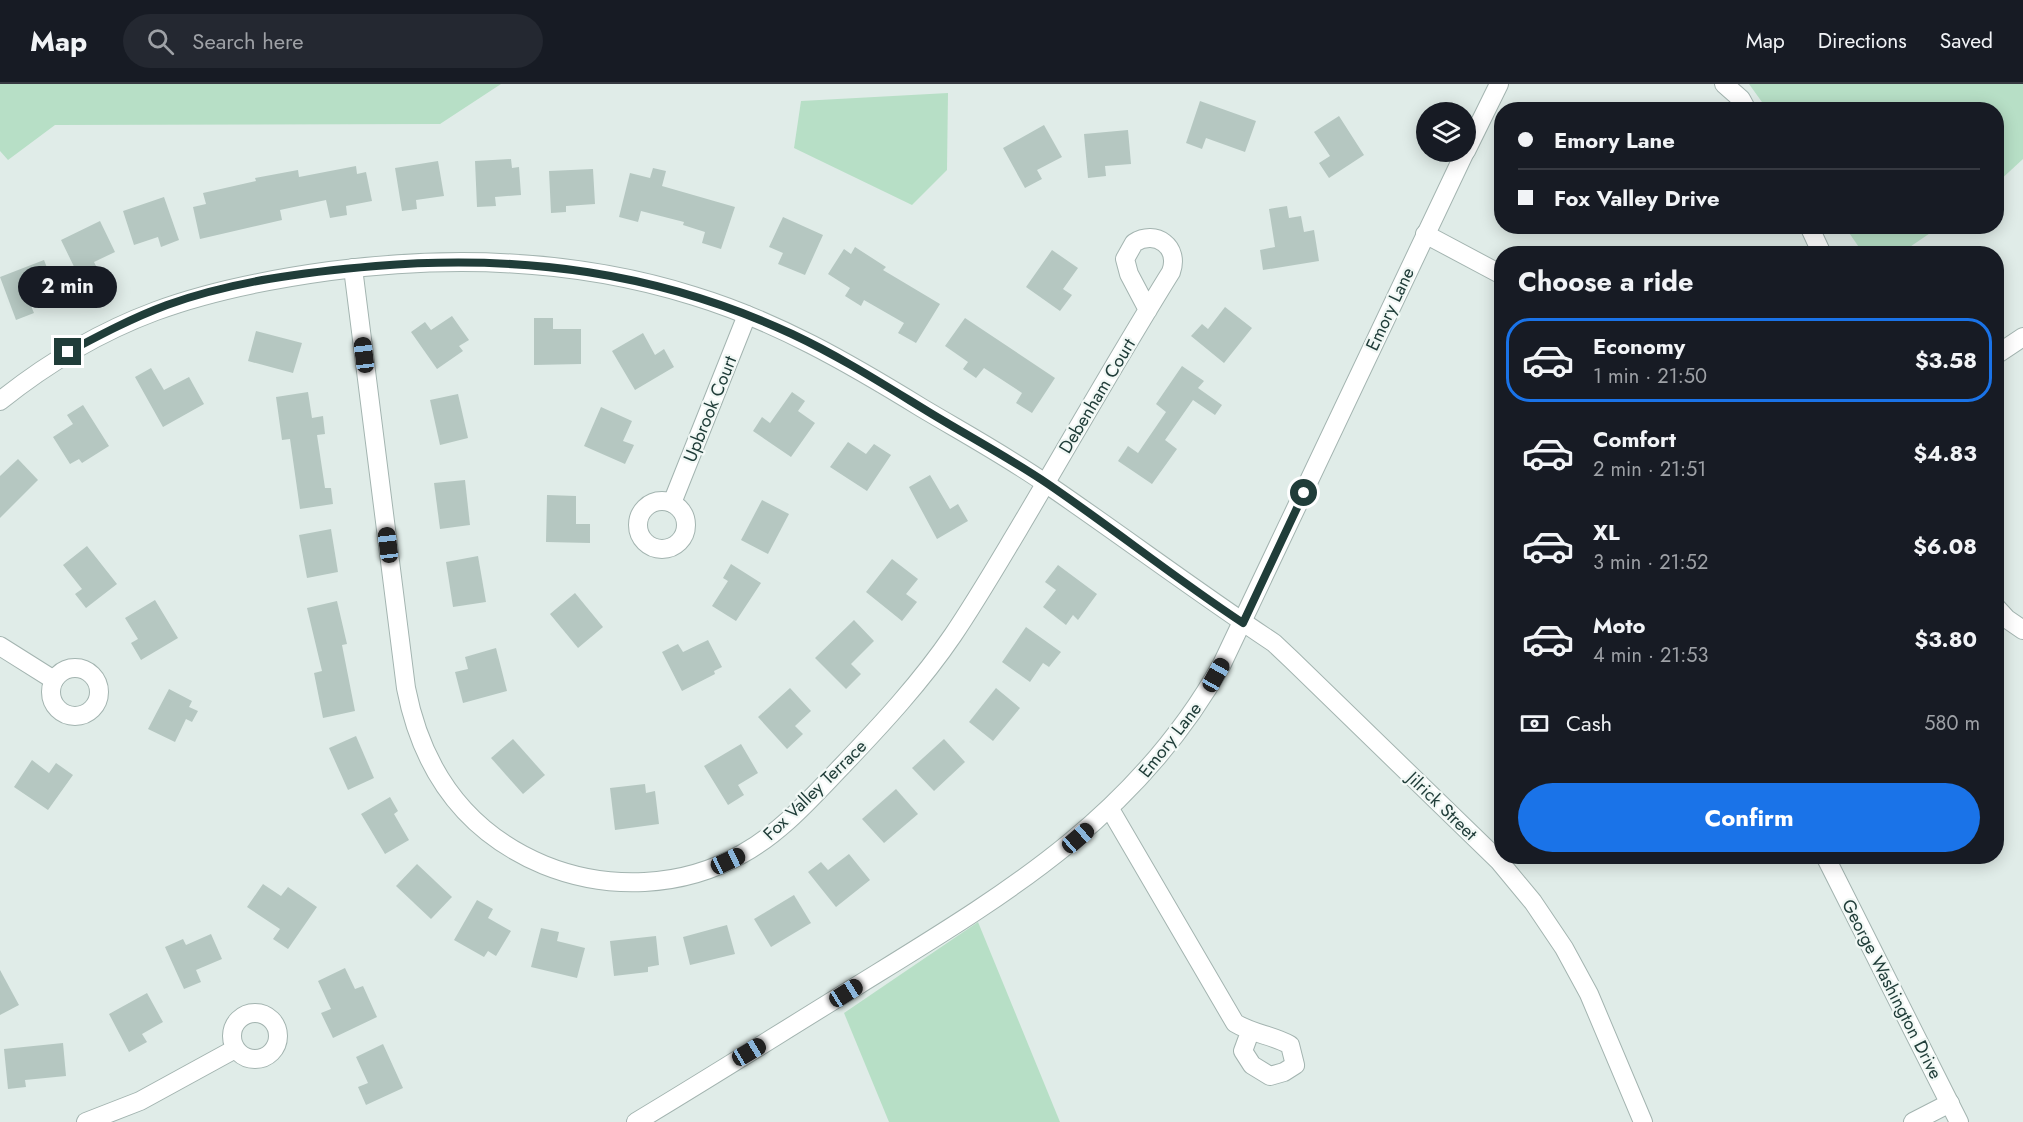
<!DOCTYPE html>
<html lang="en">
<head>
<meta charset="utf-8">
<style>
	body { margin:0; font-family:Jost,sans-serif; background:#242831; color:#f1f3f6; height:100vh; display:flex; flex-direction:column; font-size:22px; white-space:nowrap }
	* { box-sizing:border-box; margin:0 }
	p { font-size:20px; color:#9ea1a6 }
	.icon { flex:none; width:33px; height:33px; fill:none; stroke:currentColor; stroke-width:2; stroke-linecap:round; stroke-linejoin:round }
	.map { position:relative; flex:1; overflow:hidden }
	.details { position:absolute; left:1494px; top:162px; width:510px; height:618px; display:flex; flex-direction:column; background:#171b24; border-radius:24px; box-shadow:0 3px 15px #0003 }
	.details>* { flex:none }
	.banner { position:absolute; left:1494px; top:18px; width:510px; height:132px; border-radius:24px; box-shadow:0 3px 15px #0003; display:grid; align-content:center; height:132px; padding:0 24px; background:#171b24 }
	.tools { position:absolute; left:1416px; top:18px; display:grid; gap:12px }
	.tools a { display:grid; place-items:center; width:60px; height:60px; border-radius:50%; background:#171b24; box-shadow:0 3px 15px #0003; font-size:30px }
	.end { position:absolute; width:27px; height:27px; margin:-14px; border:8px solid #203d39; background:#fff; box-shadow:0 0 0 3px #fff }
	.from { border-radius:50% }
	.bubble { position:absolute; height:42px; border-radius:21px; background:#171b24; box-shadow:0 3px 15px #0003; font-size:20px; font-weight:700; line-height:42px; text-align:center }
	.car { position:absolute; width:18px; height:36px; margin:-18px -9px; border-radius:8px; box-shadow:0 0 4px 2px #0007; background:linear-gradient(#222 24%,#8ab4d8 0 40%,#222 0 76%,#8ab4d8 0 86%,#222 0) }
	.banner b { display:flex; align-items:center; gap:21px; height:57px; font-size:22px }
	.banner b+b { border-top:2px solid #363941 }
	.banner i { width:15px; height:15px; background:#f1f3f6 }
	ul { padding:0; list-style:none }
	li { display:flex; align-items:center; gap:18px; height:84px; margin:0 12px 9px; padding:0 12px; border:3px solid transparent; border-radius:24px }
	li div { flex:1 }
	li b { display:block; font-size:22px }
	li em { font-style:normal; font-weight:700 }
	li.current { border-color:#1a73e8 }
	li>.icon { width:54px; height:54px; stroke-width:1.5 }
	h2 { padding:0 24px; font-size:27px; line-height:72px }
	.pay { display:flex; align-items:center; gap:15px; height:66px; padding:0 24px; font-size:22px }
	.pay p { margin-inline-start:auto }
	.primary-button { display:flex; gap:12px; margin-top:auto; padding:12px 24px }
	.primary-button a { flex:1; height:69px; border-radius:36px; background:#1a73e8; color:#fff; font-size:24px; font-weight:700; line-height:69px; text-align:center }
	header { display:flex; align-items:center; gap:36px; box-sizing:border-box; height:84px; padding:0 30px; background:#171b24; border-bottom:2px solid #363941 }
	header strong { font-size:28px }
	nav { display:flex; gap:33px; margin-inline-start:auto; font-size:21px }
	.search { width:420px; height:54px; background:#242831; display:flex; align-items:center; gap:15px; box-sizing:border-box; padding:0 21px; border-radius:33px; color:#9ea1a6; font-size:22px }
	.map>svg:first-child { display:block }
</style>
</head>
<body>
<header>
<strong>Map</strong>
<div class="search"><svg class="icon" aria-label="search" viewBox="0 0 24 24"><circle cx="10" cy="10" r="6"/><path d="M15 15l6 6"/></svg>Search here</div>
<nav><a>Map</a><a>Directions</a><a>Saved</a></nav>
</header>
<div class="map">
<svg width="2023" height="1038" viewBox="0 0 2023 1038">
	<rect width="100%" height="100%" fill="#e0ece8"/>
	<!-- green -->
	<g fill="#b7dfc6">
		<path d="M0,0H501L440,40L55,41L8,76L0,67Z"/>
		<path d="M1749,0H2023V75L1997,99L1996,26L1767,25Z"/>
		<path d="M948,9L947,86L912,121L794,64L801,17Z"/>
		<path d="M1845,143H1939L1901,169H1863Z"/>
		<path d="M978,838L1060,1038H889L844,929Z"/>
	</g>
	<!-- building -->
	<g fill="#b5c7c1">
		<path d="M1200,17L1256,37L1245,68L1206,54L1202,65L1186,59Z"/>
		<path d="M1339,32L1364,71L1329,94L1319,79L1330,72L1314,48Z"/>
		<path d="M1044,41L1062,73L1037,86L1042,95L1025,104L1003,64Z"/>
		<path d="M1128,46L1131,80L1105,82L1106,92L1088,94L1084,50Z"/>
		<path d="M511,75L512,84L519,83L521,111L495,113L496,122L477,123L475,77Z"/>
		<path d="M438,77L444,112L416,116L417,125L402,127L395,84Z"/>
		<path d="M356,82L357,90L366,88L372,117L346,122L347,131L330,134L326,116L280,126L282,136L200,155L193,123L206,120L203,109L256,97L255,94L298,86L299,93Z"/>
		<path d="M653,84L666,87L662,102L735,123L721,165L702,159L705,148L683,141L684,138L641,127L638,138L619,133L630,89L650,94Z"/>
		<path d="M593,85L595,120L566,122V128L551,129L549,87Z"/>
		<path d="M164,113L179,156L161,163L158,153L134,161L123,127Z"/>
		<path d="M1287,122L1289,134L1301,132L1304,148L1314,146L1319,177L1263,186L1260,166L1275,163L1269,125Z"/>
		<path d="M783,133L823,151L805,191L778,180L783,169L769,163Z"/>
		<path d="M100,137L115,168L94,178L99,188L81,197L61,156Z"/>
		<path d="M855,163L886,183L883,186L940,220L916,259L898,249L904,239L864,216L861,222L845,212L850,204L828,190L844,165L851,170Z"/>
		<path d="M1052,166L1078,184L1063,205L1072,211L1060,227L1026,203Z"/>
		<path d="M44,176L58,212L31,222L34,229L16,236L0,193Z"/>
		<path d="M1225,223L1252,244L1224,279L1191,252L1202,240L1208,245Z"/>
		<path d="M452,232L469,256L459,262L463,267L437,285L411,248L425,238L431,246Z"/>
		<path d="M534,234H553V245H581V280L534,281Z"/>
		<path d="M965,234L1055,294L1032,329L1016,319L1022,309L984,284L976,294L963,285L968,278L945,262Z"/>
		<path d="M256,247L302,259L293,289L248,277Z"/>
		<path d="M643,249L655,271L664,265L674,283L635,306L612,267Z"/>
		<path d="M1182,282L1204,297L1198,304L1222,321L1215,331L1193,316L1165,356L1177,365L1152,400L1118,377L1128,362L1138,369L1166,328L1156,320Z"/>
		<path d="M151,284L164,306L189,293L204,320L163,343L135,293Z"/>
		<path d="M308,308L312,334L323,332L325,350L317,351L325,404H331L333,420L300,425L290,355L282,356L276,313Z"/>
		<path d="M792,308L805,317L798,327L815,339L791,373L753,347L762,333L770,339Z"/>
		<path d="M458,310L468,354L440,361L430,316Z"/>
		<path d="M83,321L109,362L82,379L79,375L70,380L53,353L73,340L67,331Z"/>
		<path d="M601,323L632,337L623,357L634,361L625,380L584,362Z"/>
		<path d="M848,358L866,370L874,360L891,371L867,407L830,383Z"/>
		<path d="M18,375L38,396L0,434V392Z"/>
		<path d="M930,391L950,425L958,420L968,437L937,455L909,403Z"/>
		<path d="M465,396L470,441L440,445L434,399Z"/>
		<path d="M547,411L576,412V440H590V459L546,458Z"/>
		<path d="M762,416L789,430L768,470L741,456Z"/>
		<path d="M331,445L338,488L307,494L299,451Z"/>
		<path d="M87,462L117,500L86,524L75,510L82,505L63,481Z"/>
		<path d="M478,472L486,518L453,523L446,478Z"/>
		<path d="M892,475L918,495L906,510L917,518L902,537L866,508Z"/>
		<path d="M731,480L761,499L736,537L712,522L728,497L723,494Z"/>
		<path d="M1058,481L1097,510L1078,536L1073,531L1066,541L1043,523L1056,506L1045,498Z"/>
		<path d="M575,509L603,543L578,564L550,530Z"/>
		<path d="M155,516L178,554L141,576L131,559L138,555L125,534Z"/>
		<path d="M337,517L347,560L342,561L355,627L323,634L314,589L322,587L307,524Z"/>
		<path d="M854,536L874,557L851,580L861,590L846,605L815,574Z"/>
		<path d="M1026,543L1061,568L1049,583L1043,579L1030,598L1002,578Z"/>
		<path d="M708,556L722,583L714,587L715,590L682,607L662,568L678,560L683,568Z"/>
		<path d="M496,564L507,607L463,619L455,588L468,585L465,573Z"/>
		<path d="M790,604L811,627L795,642L803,650L787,665L758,633Z"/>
		<path d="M996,604L1020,624L993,657L969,638Z"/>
		<path d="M169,605L192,617L189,623L198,627L192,638L186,635L175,658L148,645Z"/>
		<path d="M356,652L374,694L348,706L329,664Z"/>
		<path d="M513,655L545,691L523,710L491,674Z"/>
		<path d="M944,655L965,678L934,707L912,684Z"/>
		<path d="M741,660L758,689L738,701L744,711L728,721L704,682Z"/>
		<path d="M32,676L49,689L56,679L73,691L48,726L14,703Z"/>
		<path d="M645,700L646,709L655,707L659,740L615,746L610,704Z"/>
		<path d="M896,705L918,730L884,759L862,735Z"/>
		<path d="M390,713L398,727L394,730L409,756L385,770L361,730Z"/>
		<path d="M849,770L870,796L836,823L808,788L821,778L828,786Z"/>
		<path d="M417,780L452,813L431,835L396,802Z"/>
		<path d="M263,800L281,812L288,803L317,823L288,865L273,855L280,845L247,823Z"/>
		<path d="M794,811L811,839L771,863L754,835Z"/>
		<path d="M477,816L493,825L488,834L511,847L496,872L488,867L484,873L454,856Z"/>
		<path d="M727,841L735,870L690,881L683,853Z"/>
		<path d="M541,844L559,848L557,857L585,864L577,894L531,883Z"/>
		<path d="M211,850L222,875L196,886L201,898L184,905L165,863L183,855L186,861Z"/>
		<path d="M656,852L659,881L648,883V888L614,892L610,857Z"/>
		<path d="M345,884L355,905L363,902L377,933L333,954L321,929L331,925L318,897Z"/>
		<path d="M0,886L19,921L0,931Z"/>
		<path d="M147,909L163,938L142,950L147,958L129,968L109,930Z"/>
		<path d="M63,959L66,992L25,996L26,1003L8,1005L4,965Z"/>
		<path d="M383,960L403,1004L366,1021L358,1003L368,999L356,973Z"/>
	</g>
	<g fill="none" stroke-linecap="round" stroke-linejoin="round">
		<defs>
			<g id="minor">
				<path d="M1724,0L1741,15L1747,26"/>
				<path d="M1466,67L1499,0"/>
				<path d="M1809,142L1822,170"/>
				<path d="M1425,150L1502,191"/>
				<path d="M353,184L406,604C422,686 465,748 544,781C608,807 682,804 742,770C782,748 812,713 843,681C882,640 921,598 953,551C976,517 997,481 1018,446C1069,360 1118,273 1171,188C1180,163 1156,145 1134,159L1125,175L1129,190L1148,226"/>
				<path d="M1996,271L2023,253"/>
				<path d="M0,317C105,233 199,205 330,187C452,171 576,175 694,212C776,237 849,279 922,324C964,349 1008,373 1048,401C1124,453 1197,508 1274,559L1292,576L1499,777L1533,818L1564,864L1589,910L1643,1038"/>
				<circle cx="662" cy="441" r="24"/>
				<path d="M672,419L747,231"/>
				<path d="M1996,523L2007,535L2023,546"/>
				<path d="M0,562L54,596"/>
				<circle cx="75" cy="608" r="24"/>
				<path d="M1110,725L1235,939C1253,950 1272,951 1290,961L1295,981L1284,988L1270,992L1252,981L1243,967L1250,948"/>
				<path d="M1825,772L1959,1038"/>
				<circle cx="255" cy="952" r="23"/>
				<path d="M86,1038L140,1017L235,965"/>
				<path d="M636,1038C711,993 785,946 860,900C1004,811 1137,733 1222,580L1465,68"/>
				<path d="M1913,1038L1950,1019"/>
			</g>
		</defs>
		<!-- minor casing -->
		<use href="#minor" stroke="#a3b4b0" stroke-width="20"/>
		<!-- minor -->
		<use href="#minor" stroke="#fff" stroke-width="18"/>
	</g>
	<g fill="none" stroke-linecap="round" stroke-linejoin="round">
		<!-- route -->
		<path stroke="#203d39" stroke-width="8" d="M68,268C100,251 132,234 167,221C233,197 306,188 376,182C521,170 659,188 792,250C841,273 886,302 932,330C970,353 1011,375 1048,400C1114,445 1176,495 1243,539L1304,409"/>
	</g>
	<g text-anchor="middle" stroke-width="4.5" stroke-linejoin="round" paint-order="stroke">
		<!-- street labels -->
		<g font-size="18" fill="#203d39" stroke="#f1f8f5">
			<text transform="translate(1390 225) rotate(-65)" y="6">Emory Lane</text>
			<text transform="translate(1097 312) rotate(-59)" y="6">Debenham Court</text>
			<text transform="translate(710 325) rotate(-68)" y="6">Upbrook Court</text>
			<text transform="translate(1170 656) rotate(-52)" y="6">Emory Lane</text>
			<text transform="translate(815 706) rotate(-44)" y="6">Fox Valley Terrace</text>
			<text transform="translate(1442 722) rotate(44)" y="6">Jilrick Street</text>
			<text transform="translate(1892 905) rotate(63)" y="6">George Washington Drive</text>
		</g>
	</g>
</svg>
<div class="tools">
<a><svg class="icon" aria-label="layers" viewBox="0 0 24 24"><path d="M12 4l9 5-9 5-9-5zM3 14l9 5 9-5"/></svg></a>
</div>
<i class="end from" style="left:1304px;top:409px"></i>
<i class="end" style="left:68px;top:268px"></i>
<div class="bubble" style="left:18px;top:182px;width:99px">2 min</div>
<i class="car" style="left:364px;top:271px;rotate:353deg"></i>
<i class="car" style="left:388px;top:461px;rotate:353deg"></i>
<i class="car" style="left:1216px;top:591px;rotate:29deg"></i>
<i class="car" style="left:1078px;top:754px;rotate:49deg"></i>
<i class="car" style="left:728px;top:777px;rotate:65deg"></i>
<i class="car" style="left:846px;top:909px;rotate:58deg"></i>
<i class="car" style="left:749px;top:968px;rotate:59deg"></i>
<div class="banner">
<b><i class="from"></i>Emory Lane</b>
<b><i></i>Fox Valley Drive</b>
</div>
<section class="details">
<h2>Choose a ride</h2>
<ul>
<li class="current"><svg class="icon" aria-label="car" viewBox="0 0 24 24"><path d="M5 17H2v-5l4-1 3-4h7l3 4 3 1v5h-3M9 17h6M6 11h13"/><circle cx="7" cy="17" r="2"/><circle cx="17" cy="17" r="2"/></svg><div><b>Economy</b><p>1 min · 21:50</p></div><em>$3.58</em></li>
<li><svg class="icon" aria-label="car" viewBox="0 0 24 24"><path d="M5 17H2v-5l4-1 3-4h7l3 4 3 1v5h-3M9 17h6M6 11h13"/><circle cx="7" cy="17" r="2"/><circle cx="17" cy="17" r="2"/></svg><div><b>Comfort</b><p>2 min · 21:51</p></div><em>$4.83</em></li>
<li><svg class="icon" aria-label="car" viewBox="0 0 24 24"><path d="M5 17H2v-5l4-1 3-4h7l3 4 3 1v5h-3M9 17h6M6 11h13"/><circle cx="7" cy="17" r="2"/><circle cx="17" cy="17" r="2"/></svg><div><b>XL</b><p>3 min · 21:52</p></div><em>$6.08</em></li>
<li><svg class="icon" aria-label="car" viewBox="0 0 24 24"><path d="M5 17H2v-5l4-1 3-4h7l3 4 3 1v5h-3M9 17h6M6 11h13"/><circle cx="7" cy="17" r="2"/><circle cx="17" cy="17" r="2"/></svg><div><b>Moto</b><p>4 min · 21:53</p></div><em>$3.80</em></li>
</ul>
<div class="pay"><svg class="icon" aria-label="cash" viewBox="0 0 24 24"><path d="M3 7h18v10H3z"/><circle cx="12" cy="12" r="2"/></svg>Cash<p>580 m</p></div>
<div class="primary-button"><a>Confirm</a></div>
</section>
</div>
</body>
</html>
